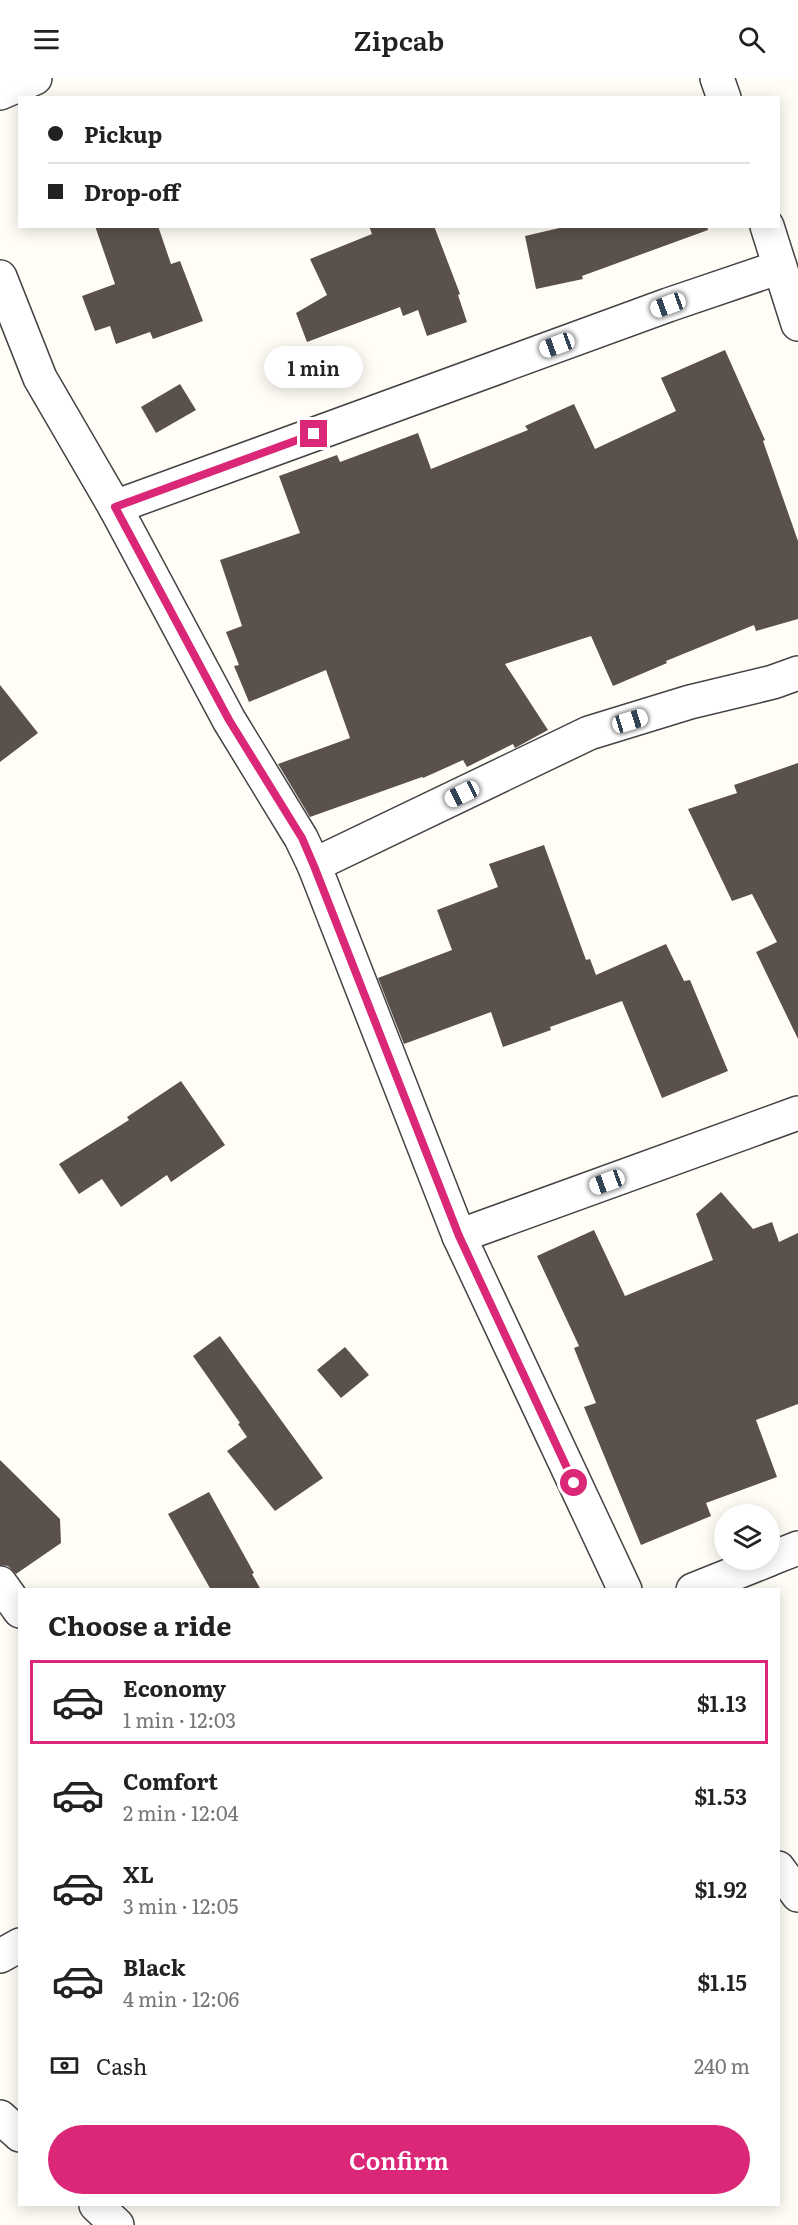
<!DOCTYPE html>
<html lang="en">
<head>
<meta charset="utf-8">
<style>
	body { margin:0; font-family:Literata,serif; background:#f2f2f2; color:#222; height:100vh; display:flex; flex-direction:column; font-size:22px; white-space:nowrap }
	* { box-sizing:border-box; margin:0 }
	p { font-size:20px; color:#767676 }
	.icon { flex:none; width:33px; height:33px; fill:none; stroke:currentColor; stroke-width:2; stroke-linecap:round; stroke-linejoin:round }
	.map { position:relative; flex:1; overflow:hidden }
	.drawer { position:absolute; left:18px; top:1510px; width:762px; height:618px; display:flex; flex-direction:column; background:#fff; border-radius:0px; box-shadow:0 3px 15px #0003 }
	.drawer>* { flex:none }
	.top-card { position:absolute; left:18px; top:18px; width:762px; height:132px; border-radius:0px; box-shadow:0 3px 15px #0003; display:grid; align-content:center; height:132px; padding:0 30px; background:#fff }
	.buttons { position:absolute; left:714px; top:1426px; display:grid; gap:12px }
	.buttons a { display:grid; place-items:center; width:66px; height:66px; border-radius:50%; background:#fff; box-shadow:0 3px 15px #0003; font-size:30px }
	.end { position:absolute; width:27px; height:27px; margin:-14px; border:8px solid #db2777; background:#fff; box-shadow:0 0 0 3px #fff }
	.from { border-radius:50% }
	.bubble { position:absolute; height:42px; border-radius:21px; background:#fff; box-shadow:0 3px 15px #0003; font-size:20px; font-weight:600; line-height:42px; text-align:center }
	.car { position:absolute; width:18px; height:36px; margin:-18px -9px; border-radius:8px; box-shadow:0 0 4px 2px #0007; background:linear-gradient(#fff 24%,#345 0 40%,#fff 0 76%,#345 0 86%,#fff 0) }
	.top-card b { display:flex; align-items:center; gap:21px; height:57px; font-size:22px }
	.top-card b+b { border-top:2px solid #e0e0e0 }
	.top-card i { width:15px; height:15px; background:#222 }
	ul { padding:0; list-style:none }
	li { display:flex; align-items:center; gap:18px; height:84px; margin:0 12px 9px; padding:0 18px; border:3px solid transparent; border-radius:0px }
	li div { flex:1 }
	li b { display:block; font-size:22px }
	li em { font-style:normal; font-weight:600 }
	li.active { border-color:#db2777 }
	li>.icon { width:54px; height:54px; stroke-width:1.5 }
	h2 { padding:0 30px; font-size:27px; line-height:72px }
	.pay { display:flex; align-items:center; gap:15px; height:66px; padding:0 30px; font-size:22px }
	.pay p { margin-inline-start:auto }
	.cta { display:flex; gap:12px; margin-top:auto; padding:12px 30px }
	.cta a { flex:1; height:69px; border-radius:36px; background:#db2777; color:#fff; font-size:24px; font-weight:600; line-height:69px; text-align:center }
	header { display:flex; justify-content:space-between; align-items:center; height:78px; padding:0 30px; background:#fff; font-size:27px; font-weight:600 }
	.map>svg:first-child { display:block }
</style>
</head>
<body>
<header><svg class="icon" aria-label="menu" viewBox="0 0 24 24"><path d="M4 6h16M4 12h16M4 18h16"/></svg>Zipcab<svg class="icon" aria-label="search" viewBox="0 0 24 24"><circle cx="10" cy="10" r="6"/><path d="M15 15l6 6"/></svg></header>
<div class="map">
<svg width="798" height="2147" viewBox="0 0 798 2147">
	<rect width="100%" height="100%" fill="#fffdf5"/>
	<!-- building -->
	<g fill="#5a514c">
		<path d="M95,148H158L171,186L180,183L203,243L153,261L150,254L116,266L110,248L95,253L82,218L115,206Z"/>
		<path d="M369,148H434L460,216L458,217L467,244L427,258L418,232L403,238L400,229L307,264L296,235L327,217L310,181L372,156Z"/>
		<path d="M568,148H707L708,152L582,198L583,201L536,211L525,158Z"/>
		<path d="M725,272L765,362L763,363L798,463V541L756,553L754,547L666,583L667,585L613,608L591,558L505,586L548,652L515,670L513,666L467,689L463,682L423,700L422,699L310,739L278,686L350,660L326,592L249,624L234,588L239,587L226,554L242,548L220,482L300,455L279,398L337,377L340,384L418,355L431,391L528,352L525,348L574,326L595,371L676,333L661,300Z"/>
		<path d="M180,306L196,332L156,355L141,329Z"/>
		<path d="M0,607L38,655L0,684Z"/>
		<path d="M798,685V961L756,874L777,864L752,816L732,823L688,731L737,715L734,707Z"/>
		<path d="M544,767L586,882L590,881L596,897L666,866L684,903L690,902L728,993L662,1020L622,923L550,949L551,952L503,969L491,934L404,966L378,900L452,872L437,832L498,809L489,786Z"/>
		<path d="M181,1003L225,1067L171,1104L167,1097L121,1129L102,1101L79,1116L59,1086L129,1042L127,1039Z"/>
		<path d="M721,1114L753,1151L772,1144L779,1164L798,1155V1326L756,1342L777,1399L706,1425L711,1438L641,1467L584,1329L596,1325L574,1270L579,1268L537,1178L594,1152L625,1218L713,1182L696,1136Z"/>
		<path d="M220,1258L323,1400L275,1433L227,1373L247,1359L238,1346L240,1345L193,1278Z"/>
		<path d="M345,1269L369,1297L341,1320L317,1292Z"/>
		<path d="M0,1382L60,1441L61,1465L16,1496L8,1488L0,1487Z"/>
		<path d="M209,1414L254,1495L252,1496L261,1512H211L168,1436Z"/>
	</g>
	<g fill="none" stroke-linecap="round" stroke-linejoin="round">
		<defs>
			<g id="minor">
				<path d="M717,0L724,20"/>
				<path d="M0,15L35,0"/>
				<path d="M767,148L798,246"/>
				<path d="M0,199L40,300L115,429L229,642L301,760L314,787L459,1158L625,1512"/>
				<path d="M115,429L668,227L780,189"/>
				<path d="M314,787L589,655L690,624L773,604L798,595"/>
				<path d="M459,1158L798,1035"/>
				<path d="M770,1481L798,1470"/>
				<path d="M0,1505L20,1533"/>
				<path d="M693,1512L768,1482"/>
				<path d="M778,1790L798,1817"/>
				<path d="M0,1878L20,1867"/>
				<path d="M0,2039L20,2057"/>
				<path d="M96,2127L117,2147"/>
			</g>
		</defs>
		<!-- minor casing -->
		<use href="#minor" stroke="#444" stroke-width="36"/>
		<!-- minor -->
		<use href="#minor" stroke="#fff" stroke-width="33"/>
	</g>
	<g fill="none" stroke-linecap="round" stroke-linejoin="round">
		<!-- route -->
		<path stroke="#db2777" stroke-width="8" d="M314,356L115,429L229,642L302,760L314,788L459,1158L574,1405"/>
	</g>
</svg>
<div class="buttons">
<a><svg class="icon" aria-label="layers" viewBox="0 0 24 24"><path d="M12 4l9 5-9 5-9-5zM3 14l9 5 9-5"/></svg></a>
</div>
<i class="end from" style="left:574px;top:1405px"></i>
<i class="end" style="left:314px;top:356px"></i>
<div class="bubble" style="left:264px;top:268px;width:99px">1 min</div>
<i class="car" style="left:668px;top:227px;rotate:250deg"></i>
<i class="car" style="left:557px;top:267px;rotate:250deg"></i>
<i class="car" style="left:630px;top:643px;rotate:73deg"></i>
<i class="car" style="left:462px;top:716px;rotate:244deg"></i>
<i class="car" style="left:607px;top:1104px;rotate:250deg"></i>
<div class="top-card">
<b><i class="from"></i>Pickup</b>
<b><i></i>Drop-off</b>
</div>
<section class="drawer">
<h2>Choose a ride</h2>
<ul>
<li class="active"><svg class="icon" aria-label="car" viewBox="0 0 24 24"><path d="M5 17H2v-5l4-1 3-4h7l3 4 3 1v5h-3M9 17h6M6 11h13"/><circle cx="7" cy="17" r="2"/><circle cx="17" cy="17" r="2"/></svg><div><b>Economy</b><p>1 min · 12:03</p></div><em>$1.13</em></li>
<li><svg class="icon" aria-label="car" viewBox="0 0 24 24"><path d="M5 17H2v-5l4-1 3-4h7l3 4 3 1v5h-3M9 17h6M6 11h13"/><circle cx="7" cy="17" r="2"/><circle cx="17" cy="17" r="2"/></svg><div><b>Comfort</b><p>2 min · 12:04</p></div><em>$1.53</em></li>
<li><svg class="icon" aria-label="car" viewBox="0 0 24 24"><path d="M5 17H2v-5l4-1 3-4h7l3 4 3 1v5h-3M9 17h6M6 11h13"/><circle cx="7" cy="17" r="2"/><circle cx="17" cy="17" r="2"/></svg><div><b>XL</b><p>3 min · 12:05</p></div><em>$1.92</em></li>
<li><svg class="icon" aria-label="car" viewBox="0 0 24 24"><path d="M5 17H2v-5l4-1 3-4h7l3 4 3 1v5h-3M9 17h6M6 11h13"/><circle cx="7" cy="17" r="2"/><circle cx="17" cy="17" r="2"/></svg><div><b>Black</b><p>4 min · 12:06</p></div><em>$1.15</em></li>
</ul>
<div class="pay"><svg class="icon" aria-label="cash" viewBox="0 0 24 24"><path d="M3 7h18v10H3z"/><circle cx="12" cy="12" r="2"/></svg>Cash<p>240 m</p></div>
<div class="cta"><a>Confirm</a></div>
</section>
</div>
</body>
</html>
